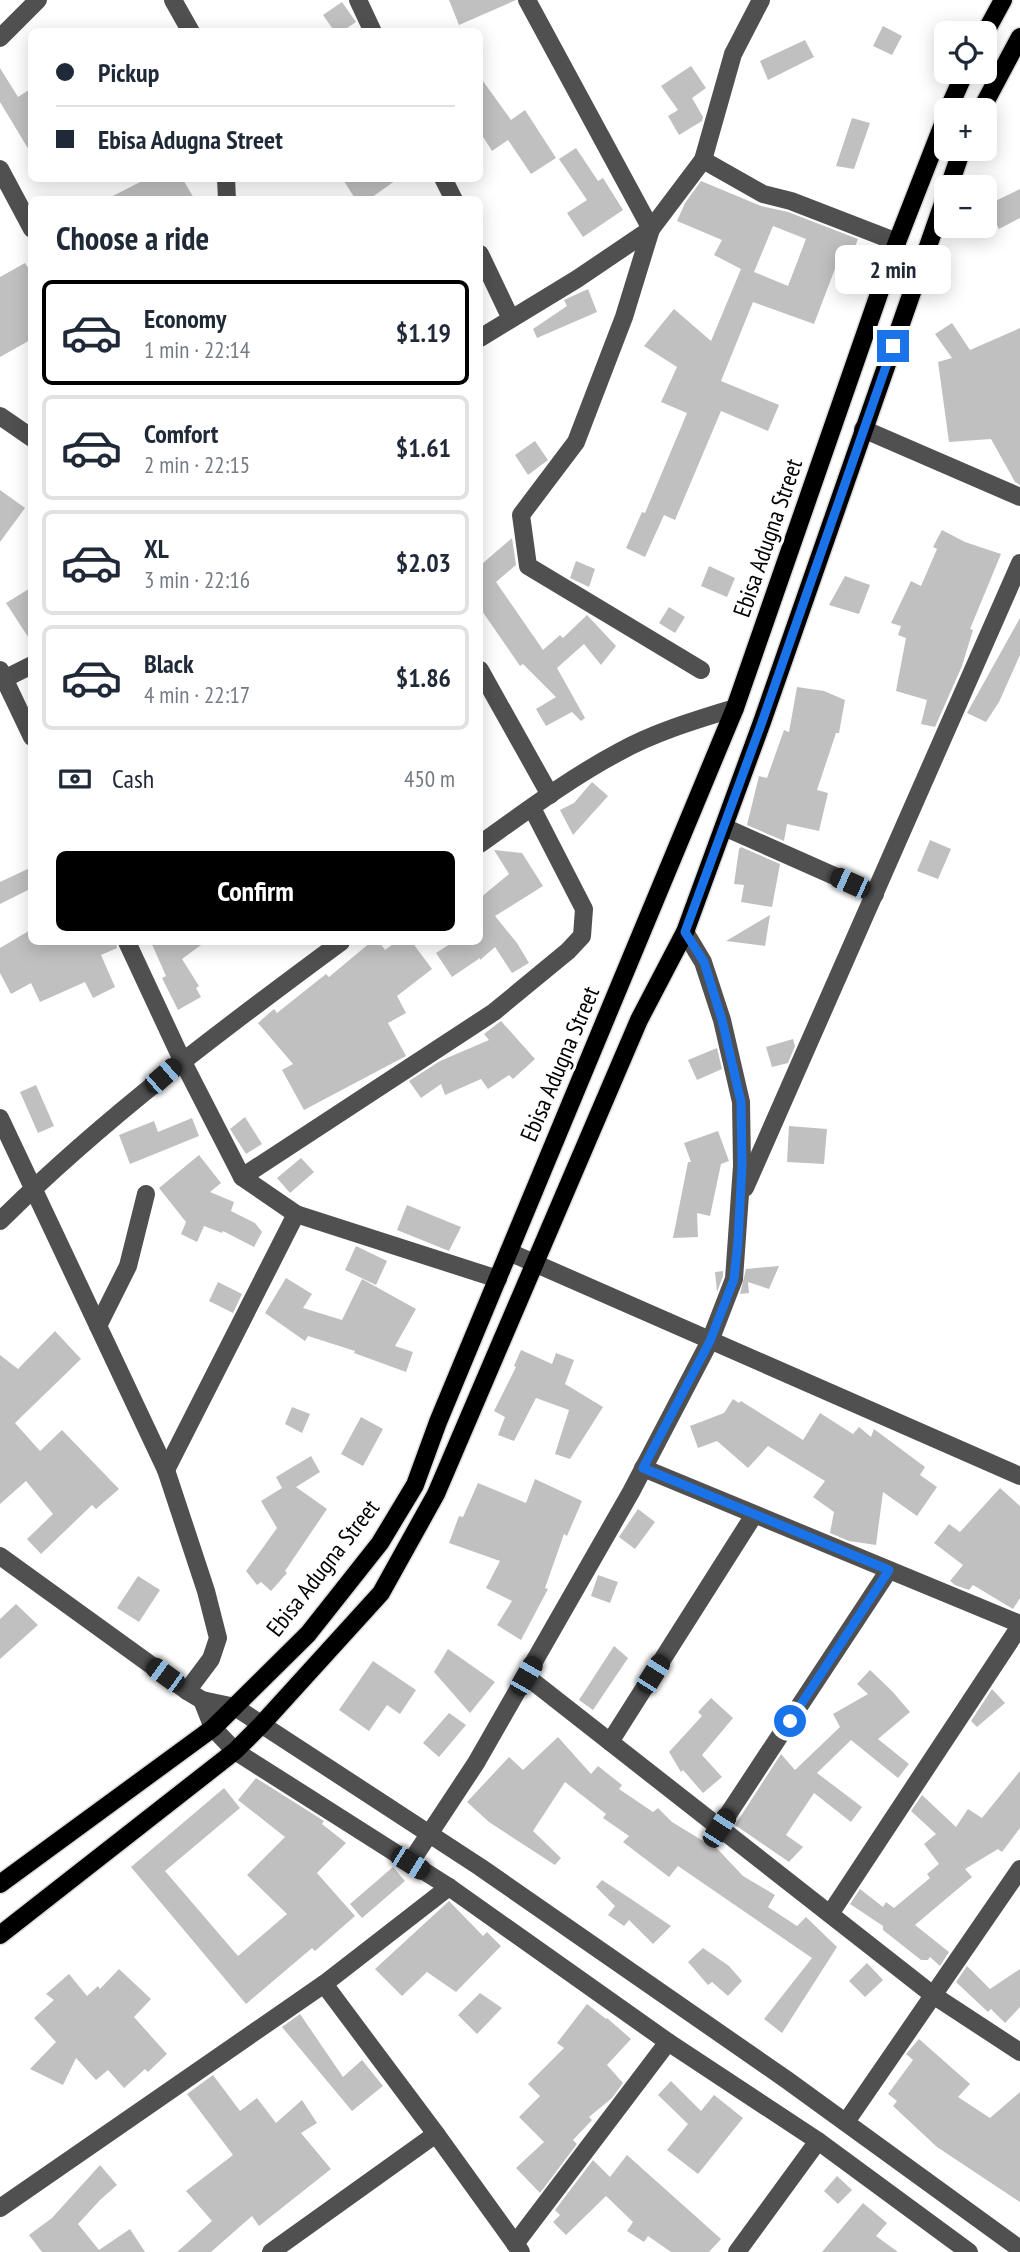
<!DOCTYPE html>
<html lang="en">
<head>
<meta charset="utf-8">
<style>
	body { margin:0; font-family:"PT Sans Narrow",sans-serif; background:#f2f2f3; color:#1f2937; height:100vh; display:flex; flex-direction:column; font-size:26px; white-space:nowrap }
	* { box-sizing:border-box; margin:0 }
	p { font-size:23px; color:#747a83 }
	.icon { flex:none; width:38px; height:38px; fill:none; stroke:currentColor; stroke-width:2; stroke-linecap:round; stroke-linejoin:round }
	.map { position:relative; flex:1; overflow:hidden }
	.sheet { position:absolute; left:28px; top:196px; width:455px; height:749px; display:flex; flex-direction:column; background:#fff; border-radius:10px; box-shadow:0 4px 18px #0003 }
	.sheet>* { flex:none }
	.hud { position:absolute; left:28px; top:28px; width:455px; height:154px; border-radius:10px; box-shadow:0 4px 18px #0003; display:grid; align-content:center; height:154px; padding:0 28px; background:#fff }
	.fabs { position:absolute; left:934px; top:21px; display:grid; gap:14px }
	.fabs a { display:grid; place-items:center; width:63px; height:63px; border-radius:10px; background:#fff; box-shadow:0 4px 18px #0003; font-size:35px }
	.end { position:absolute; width:32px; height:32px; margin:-16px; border:9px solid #1a73e8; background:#fff; box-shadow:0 0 0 4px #fff }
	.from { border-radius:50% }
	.bubble { position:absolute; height:49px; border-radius:10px; background:#fff; box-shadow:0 4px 18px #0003; font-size:23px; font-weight:700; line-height:49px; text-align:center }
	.car { position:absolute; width:21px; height:42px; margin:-21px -10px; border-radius:9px; box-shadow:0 0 5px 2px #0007; background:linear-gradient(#222 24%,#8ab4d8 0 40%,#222 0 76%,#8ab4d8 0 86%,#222 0) }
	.hud b { display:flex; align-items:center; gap:24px; height:66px; font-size:26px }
	.hud b+b { border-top:2px solid #e0e1e3 }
	.hud i { width:18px; height:18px; background:#1f2937 }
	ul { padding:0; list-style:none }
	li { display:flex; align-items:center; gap:21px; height:105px; margin:0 14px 10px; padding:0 14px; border:4px solid #e0e1e3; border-radius:10px }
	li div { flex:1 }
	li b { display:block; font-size:26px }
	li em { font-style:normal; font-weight:700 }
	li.selected { border-color:#000 }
	li>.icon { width:63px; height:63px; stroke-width:1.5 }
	h2 { padding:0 28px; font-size:32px; line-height:84px }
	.pay { display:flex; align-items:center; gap:18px; height:77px; padding:0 28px; font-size:26px }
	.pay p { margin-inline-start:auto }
	.primary-button { display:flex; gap:14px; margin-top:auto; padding:14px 28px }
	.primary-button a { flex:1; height:80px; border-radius:10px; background:#000; color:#fff; font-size:28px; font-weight:700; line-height:80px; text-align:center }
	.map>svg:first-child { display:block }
</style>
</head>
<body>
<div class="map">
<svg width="1020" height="2252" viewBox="0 0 1020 2252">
	<rect width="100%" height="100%" fill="#fff"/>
	<!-- building -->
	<g fill="#c0c0c0" fill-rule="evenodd">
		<path d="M449,0H516L459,25Z"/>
		<path d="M342,2L356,22L341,32H335L323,15Z"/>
		<path d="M883,26L902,36L892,55L873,46Z"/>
		<path d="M805,40L814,57L768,80L760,61Z"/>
		<path d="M691,66L706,88L692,98L703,117L702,121L679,135L668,116L678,110L661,86Z"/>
		<path d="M0,68L18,97L32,88V155L0,102Z"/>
		<path d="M480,77L511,120L525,110L556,158L531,174L508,140L492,151L480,132Z"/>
		<path d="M852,118L870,123L854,169L836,166Z"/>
		<path d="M576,148L598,181L603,178L623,210L583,237L567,213L587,200L559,159Z"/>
		<path d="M148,178H182L195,200H105Z"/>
		<path d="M342,178H399L368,200H356Z"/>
		<path d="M701,181L761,206L788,212L858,239L851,257L841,253L814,324L753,302L721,381L779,405L768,431L721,411L675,520L664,515L645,557L626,548L642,512L645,513L687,413L661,402L677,367L644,346L674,309L711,341L741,269L714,255L722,240L677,221L685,203ZM773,226L806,239L788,286L754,272Z"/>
		<path d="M1020,189V218L999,229L987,205Z"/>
		<path d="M25,263L32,274V339L0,357V277Z"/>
		<path d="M588,289L597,312L537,338L533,329L567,306L564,300Z"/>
		<path d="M952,323L970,350L1020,328V485L1015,482L991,439L949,442L938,362L952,358L935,334Z"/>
		<path d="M535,441L548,460L528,475L515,455Z"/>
		<path d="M0,490L25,508L0,542Z"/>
		<path d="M942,530L965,542L1001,554L970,629L973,630L962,666L935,727L921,724L927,700L896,691L906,638L898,635L901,626L891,623L911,581L921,586L937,549L933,547Z"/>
		<path d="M512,538L516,565L496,582L543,650L560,635L563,638L587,615L616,646L601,665L584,644L557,668L585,718L581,721L572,712L546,726L536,709L556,697L523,664L520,666L480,608V557L483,563Z"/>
		<path d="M576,561L595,569L589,587L570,578Z"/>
		<path d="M709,566L735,578L727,597L701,586Z"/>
		<path d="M845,576L870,585L859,614L829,605Z"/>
		<path d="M32,587V643L6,603Z"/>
		<path d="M669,607L685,617L675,633L659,623Z"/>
		<path d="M1020,618V655L999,702L986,722L967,713Z"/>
		<path d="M797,687L824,691L845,700L839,733H836L817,790L828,793L819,831L787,824L784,841L747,825L759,776L767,778L784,730L789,732Z"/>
		<path d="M592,782L608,796L573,835L560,810L574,803Z"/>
		<path d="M930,840L951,849L938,879L917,871Z"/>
		<path d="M741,847L780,864L772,907L741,902L744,885L734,884L739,849Z"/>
		<path d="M494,850L522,853L543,886L495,916L517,943L529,963L512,973L495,947L480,960V958L452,977L436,953L453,942H480V898L509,874Z"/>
		<path d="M32,867V888L0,904V882Z"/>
		<path d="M770,915L765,946L726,941Z"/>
		<path d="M32,929V942H116L117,948L101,955L115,987L93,998L85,982L40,1002L31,983L11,994L0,973V948Z"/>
		<path d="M151,942H205L182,959L199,986L196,988L201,997L178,1010L162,978L166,976Z"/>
		<path d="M371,942H379L385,950L396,942H412L432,969L397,996L406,1013L388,1023L406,1056L304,1110L282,1070L293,1064L258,1023L274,1009L277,1013L326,974L329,977Z"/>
		<path d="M501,1021L535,1059L513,1079L509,1075L488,1089L481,1079L445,1095L441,1084L421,1098L409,1081L440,1061L489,1040L484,1034Z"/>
		<path d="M793,1039L795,1046L788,1063L772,1067L766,1047Z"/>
		<path d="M717,1048L722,1069L697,1080L688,1060Z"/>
		<path d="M36,1085L54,1126L38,1133L20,1092Z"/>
		<path d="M245,1117L262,1144L246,1154L230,1129Z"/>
		<path d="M192,1118L199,1136L130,1164L119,1135L154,1121L158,1132Z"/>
		<path d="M789,1126L827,1129L824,1164L787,1162Z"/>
		<path d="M718,1131L729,1161L721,1164L710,1216L697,1213L698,1237L673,1238L688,1162H691L684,1143Z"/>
		<path d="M199,1155L221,1183L210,1192L234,1202L231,1211L255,1223L262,1232L254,1247L223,1231L222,1233L204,1226L197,1242L181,1234L186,1222L159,1188Z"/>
		<path d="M301,1158L314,1172L290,1193L277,1178Z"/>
		<path d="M407,1205L461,1227L449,1251L397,1230Z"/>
		<path d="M356,1246L387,1261L376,1285L345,1270Z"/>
		<path d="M779,1266L769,1289L748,1282L749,1293L740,1294L746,1269Z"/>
		<path d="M723,1271V1276L717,1292L715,1272Z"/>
		<path d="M286,1278L312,1294L303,1308L342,1320L362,1279L416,1309L395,1346L413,1352L406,1372L354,1353L355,1351L308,1336L305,1341L265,1313Z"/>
		<path d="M218,1282L242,1294L233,1313L209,1301Z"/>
		<path d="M55,1331L81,1359L15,1423L40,1451L62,1430L119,1489L96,1509L92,1505L41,1554L27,1539L53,1514L26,1481L0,1504V1355L18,1369Z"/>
		<path d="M521,1350L552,1364L556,1353L574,1360L565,1384L603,1407L570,1459L555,1454L569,1410L536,1398L514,1441L498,1435L505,1417L494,1411L516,1367L514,1366Z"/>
		<path d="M733,1399L739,1403L741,1401L803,1440L820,1413L853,1434L859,1427L871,1437L874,1429L925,1467L920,1475L937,1487L917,1516L883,1492L876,1545L849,1541L830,1533L834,1512L813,1497L825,1481L768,1446L748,1468L717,1441L698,1448L690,1426L724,1413Z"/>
		<path d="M292,1407L310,1414L302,1433L285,1424Z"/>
		<path d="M361,1417L383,1429L363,1466L341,1454Z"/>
		<path d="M311,1456L320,1472L296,1487L327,1509L285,1571L287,1573L271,1591L261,1582L257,1585L246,1571L277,1528L261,1501L282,1488L276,1477Z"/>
		<path d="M535,1479L582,1501L567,1536L564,1534L545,1588L548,1589L521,1640L497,1625L512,1601L486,1588L500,1561L449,1543L459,1516L463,1517L478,1483L526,1503Z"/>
		<path d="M1000,1488L1020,1506V1598L1013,1609L973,1585L969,1590L955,1585L950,1581L963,1565L934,1543L949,1524L960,1532Z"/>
		<path d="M638,1509L655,1522L635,1549L619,1537Z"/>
		<path d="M598,1575L618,1582L610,1603L591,1596Z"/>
		<path d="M138,1576L160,1590L139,1622L117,1608Z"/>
		<path d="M16,1604L38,1625L0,1659V1619Z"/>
		<path d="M614,1646L628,1658L593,1710L579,1700Z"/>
		<path d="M448,1649L495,1682L470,1713L434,1672Z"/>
		<path d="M373,1661L416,1690L400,1714L387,1705L369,1731L339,1710Z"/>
		<path d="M870,1670L892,1691L910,1712L878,1739L909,1764L898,1778L851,1740L817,1773L862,1807L851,1822L814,1793L786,1835L803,1847L789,1862L735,1825L781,1754L795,1770L840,1727L833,1714L868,1694L857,1684Z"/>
		<path d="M992,1689L1005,1703L977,1727L971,1721Z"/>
		<path d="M711,1698L733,1718L702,1755L722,1777L703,1793L683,1770L681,1772L669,1752L702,1716L698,1712Z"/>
		<path d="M449,1713L466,1725L439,1757L423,1743Z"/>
		<path d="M558,1737L591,1774L598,1766L622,1785L619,1789L653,1812L658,1808L672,1822L708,1844L710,1841L743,1876L775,1895L768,1907L797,1926L806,1917L837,1947L782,2033L764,2019L812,1958L678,1866L669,1877L623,1842L629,1836L603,1818L606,1814L565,1782L533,1831L561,1858L555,1865L489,1822L467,1802L509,1757L523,1770Z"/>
		<path d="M1020,1771V1828L1002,1852L998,1849L965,1869L972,1877L915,1925L949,1952L940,1966L930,1957L928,1960H921L883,1930V1926L850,1904L860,1889L883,1907L886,1902L894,1908L930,1878L927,1874L939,1864L924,1844L936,1834L911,1811L922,1795L956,1827L968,1809L982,1818Z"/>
		<path d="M256,1778L324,1821L322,1824L346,1843L317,1873L355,1916L315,1951L312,1948L246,2004L131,1867L224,1788L240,1808L165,1871L238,1956L287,1914L247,1875L285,1837L238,1800Z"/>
		<path d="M393,1867L405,1881L362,1918L350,1904Z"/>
		<path d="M602,1880L631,1899L671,1926L653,1944L629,1920L624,1926L608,1915L615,1906L596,1887Z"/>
		<path d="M449,1901L483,1936L487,1932L501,1946L456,1992L427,1972L402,1996L375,1969Z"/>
		<path d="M703,1948L729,1966L742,1981L728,1996L712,1982L708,1985L688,1962Z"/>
		<path d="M867,1963L883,1980L865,1997L849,1981Z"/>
		<path d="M967,1966L990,1989L1020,1969V2007L1005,2023L991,2009L988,2012L956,1982Z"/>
		<path d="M119,1969L151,1999L134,2017L167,2054L148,2072L145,2069L124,2088L108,2070L96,2080L76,2058L63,2085L30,2069L56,2042L34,2018L54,2000L46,1994L69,1974L87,1996L98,1986L100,1989Z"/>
		<path d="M480,1993L502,2008L477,2034L458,2015Z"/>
		<path d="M587,2004L606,2019L607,2018L631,2039L607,2065L623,2083L612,2098L589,2117L592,2120L573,2140L577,2144L540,2193L516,2168L544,2142L519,2117L540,2096L528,2084L564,2048L557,2043Z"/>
		<path d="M300,2014L343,2077L362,2060L383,2086L352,2111L282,2027Z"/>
		<path d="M919,2039L970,2084L958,2097L990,2118L1020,2092V2202L937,2147L893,2106L897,2101L888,2094L913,2060L906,2054Z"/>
		<path d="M213,2075L240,2111L257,2098L276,2123L302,2100L317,2123L301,2133L331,2169L259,2226L252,2216L211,2252H177L212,2221L186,2191L233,2155L187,2094Z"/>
		<path d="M671,2081L701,2111L714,2095L743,2118L698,2174L667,2150L688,2124L658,2095Z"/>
		<path d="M627,2155L721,2239L709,2252H671L648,2236L644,2242L627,2231L633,2222L606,2196L566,2235L553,2222L560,2215L555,2210L593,2160L610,2177Z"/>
		<path d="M100,2165L117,2185L100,2200L78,2224L99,2250L130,2229L145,2252H42L29,2235L52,2218Z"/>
		<path d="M837,2176L852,2190L838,2204L824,2191Z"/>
		<path d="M863,2203L887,2223L876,2236L898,2252H822Z"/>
	</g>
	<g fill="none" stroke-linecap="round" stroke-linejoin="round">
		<defs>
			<g id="major">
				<path d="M985,33L1003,0"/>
				<path d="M948,110L965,72"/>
				<path d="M981,110L1020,37"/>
				<path d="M949,187L962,149"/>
				<path d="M0,1884L213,1728L308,1634L380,1543L415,1485L438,1422L735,708L897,242L947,114"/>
				<path d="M0,1935L235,1751L261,1725L381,1593L436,1494L639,1020L685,932L762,722L947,192"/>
			</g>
		</defs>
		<!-- major casing -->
		<use href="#major" stroke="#dbdbdb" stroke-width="21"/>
		<!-- minor -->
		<g stroke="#505050" stroke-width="18">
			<path d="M173,0L191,32"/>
			<path d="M358,0L373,32"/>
			<path d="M527,0L651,229L624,317L576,442L521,515L528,566L701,670"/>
			<path d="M0,38L38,0"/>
			<path d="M703,160L733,54L761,0"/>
			<path d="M0,169L32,229"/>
			<path d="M226,178L227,200"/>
			<path d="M443,178L454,200"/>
			<path d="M480,254L511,319"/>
			<path d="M480,338L577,279L651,229L703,160L763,194L791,201L897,242"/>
			<path d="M0,416L32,438"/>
			<path d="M863,429L1020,497"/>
			<path d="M0,670L32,737"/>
			<path d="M480,670L550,795"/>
			<path d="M0,681L32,665"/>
			<path d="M724,827L875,894"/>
			<path d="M480,844C525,812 570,778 619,752C655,732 696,720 735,708"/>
			<path d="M127,942L182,1060L242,1177L296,1214L498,1279"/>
			<path d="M0,1118L166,1470L206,1591L218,1638L211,1659L187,1691"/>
			<path d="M242,1177L494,1012L568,951L582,936L584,909L532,808"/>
			<path d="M745,1188L1020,563"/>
			<path d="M0,1221C105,1117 223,1029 341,942"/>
			<path d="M509,1252L1020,1476"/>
			<path d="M98,1326L128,1266L146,1194"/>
			<path d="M643,1468L1020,1624"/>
			<path d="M166,1470L296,1214"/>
			<path d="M0,1556L187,1691L202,1700L235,1707L480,1867L787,2080L1020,2249"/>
			<path d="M526,1676L933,1995L1020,2052"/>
			<path d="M202,1700L213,1728L235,1751L449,1887L668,2042L818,2141L969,2252"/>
			<path d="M610,1742L754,1515"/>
			<path d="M719,1828L889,1570"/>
			<path d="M410,1863L476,1763L631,1492L710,1341L734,1279L742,1166L741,1102L722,1020L703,962L685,932"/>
			<path d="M830,1914L1020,1626"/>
			<path d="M324,1984L436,2134L521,2252"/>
			<path d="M846,2122L1020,1869"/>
			<path d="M0,2208L324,1984L449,1887"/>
			<path d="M515,2244L668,2042"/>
			<path d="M271,2252L436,2134"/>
			<path d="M737,2252L818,2141"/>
		</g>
		<!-- major -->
		<use href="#major" stroke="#000" stroke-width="18"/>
	</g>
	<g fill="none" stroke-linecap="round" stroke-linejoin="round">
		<!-- route -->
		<path stroke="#1a73e8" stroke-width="9" d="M790,1721L889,1570L643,1468L710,1341L734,1279L738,1241L742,1166L741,1102L722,1020L704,962L685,932L762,722L893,346"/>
	</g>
	<g text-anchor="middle" stroke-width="6" stroke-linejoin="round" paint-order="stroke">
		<!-- street labels -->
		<g font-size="24" fill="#000" stroke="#fff">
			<text transform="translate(768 538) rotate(-71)" y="8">Ebisa Adugna Street</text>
			<text transform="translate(560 1064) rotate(-67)" y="8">Ebisa Adugna Street</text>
			<text transform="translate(323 1568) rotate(-52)" y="8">Ebisa Adugna Street</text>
		</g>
	</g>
</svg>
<div class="fabs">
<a><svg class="icon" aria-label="locate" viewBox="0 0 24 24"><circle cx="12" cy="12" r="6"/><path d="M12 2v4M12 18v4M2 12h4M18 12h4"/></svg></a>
<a>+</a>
<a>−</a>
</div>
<i class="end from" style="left:790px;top:1721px"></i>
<i class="end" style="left:893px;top:346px"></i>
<div class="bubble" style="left:835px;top:245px;width:116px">2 min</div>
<i class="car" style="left:850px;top:883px;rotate:294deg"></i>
<i class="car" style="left:163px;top:1076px;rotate:49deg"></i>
<i class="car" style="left:653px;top:1674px;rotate:32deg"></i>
<i class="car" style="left:165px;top:1675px;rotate:306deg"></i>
<i class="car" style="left:526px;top:1676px;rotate:30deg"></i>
<i class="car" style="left:719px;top:1828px;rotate:33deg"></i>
<i class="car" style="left:410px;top:1863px;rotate:122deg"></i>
<div class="hud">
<b><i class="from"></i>Pickup</b>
<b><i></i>Ebisa Adugna Street</b>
</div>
<section class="sheet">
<h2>Choose a ride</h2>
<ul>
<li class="selected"><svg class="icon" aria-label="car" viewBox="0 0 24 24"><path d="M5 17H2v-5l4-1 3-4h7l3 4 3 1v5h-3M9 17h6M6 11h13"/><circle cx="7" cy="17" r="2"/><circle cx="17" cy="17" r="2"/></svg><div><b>Economy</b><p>1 min · 22:14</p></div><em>$1.19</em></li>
<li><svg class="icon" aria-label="car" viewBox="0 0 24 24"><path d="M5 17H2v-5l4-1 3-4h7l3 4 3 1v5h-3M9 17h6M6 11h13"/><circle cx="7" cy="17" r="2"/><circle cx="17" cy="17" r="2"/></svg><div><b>Comfort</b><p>2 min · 22:15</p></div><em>$1.61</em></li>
<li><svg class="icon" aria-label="car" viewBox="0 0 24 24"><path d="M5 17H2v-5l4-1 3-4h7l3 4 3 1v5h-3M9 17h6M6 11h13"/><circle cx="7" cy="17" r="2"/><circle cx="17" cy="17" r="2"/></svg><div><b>XL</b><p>3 min · 22:16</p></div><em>$2.03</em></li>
<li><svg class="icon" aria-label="car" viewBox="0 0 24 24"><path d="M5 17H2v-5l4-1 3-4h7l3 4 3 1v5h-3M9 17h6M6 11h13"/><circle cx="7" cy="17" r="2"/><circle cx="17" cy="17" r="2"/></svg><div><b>Black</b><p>4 min · 22:17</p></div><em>$1.86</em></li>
</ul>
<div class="pay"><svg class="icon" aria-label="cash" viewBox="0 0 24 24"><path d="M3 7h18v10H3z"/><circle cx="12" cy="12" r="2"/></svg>Cash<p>450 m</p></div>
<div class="primary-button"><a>Confirm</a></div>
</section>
</div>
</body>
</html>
